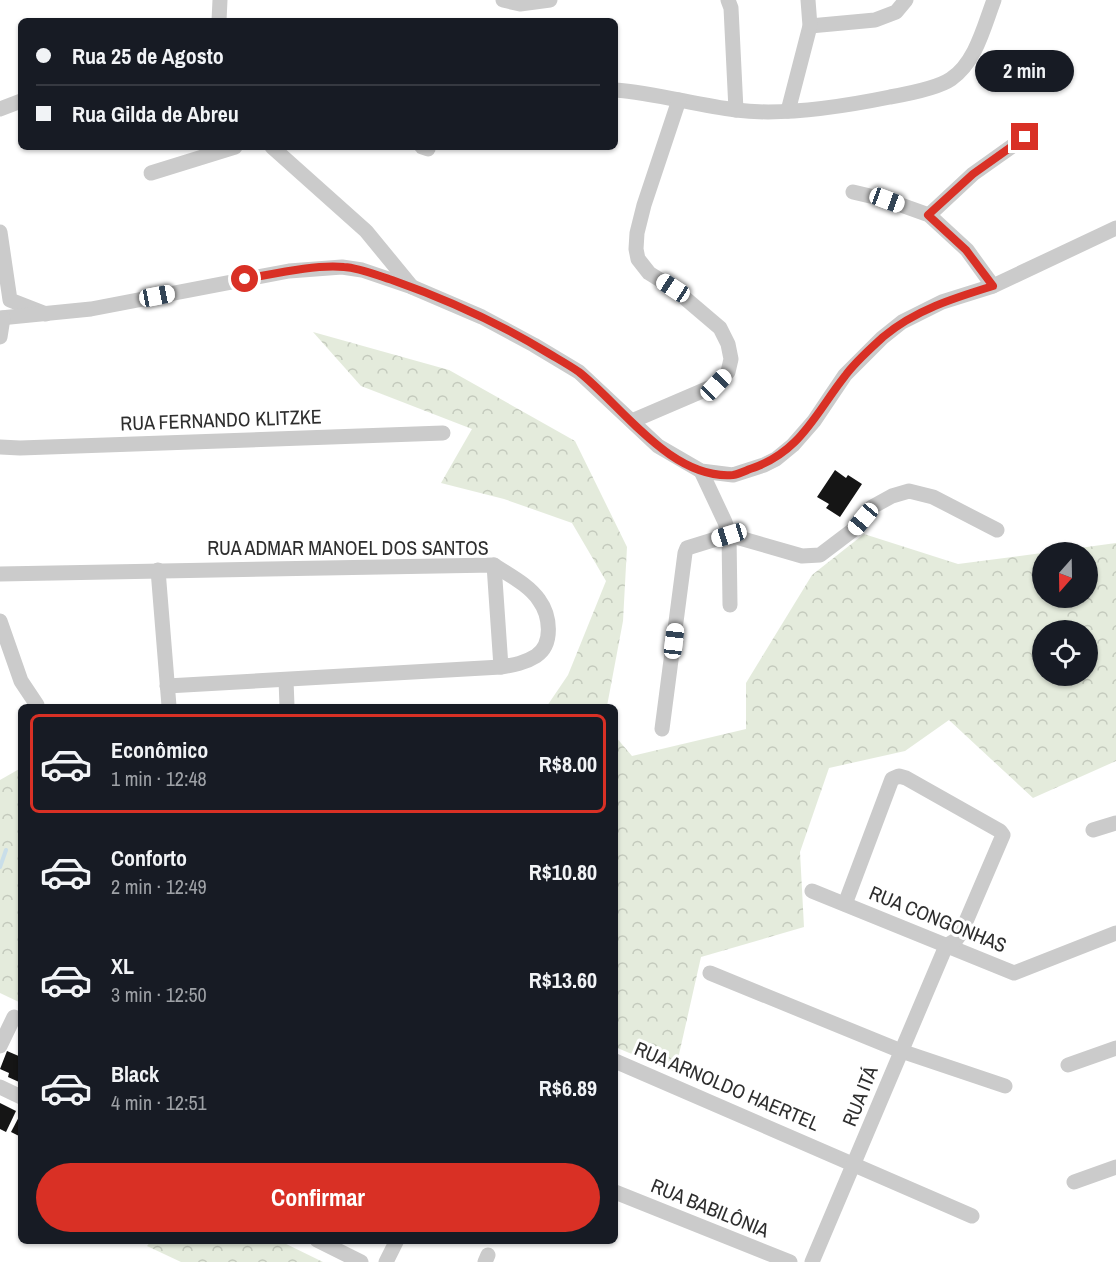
<!DOCTYPE html>
<html lang="pt">
<head>
<meta charset="utf-8">
<style>
	body { margin:0; font-family:"Archivo Narrow",sans-serif; background:#242831; color:#f1f3f6; height:100vh; display:flex; flex-direction:column; font-size:22px; white-space:nowrap }
	* { box-sizing:border-box; margin:0 }
	p { font-size:20px; color:#9ea1a6 }
	.icon { flex:none; width:33px; height:33px; fill:none; stroke:currentColor; stroke-width:2; stroke-linecap:round; stroke-linejoin:round }
	.map { position:relative; flex:1; overflow:hidden }
	.details { position:absolute; left:18px; top:704px; width:600px; height:540px; display:flex; flex-direction:column; background:#171b24; border-radius:9px; box-shadow:0 2px 4px #0004 }
	.details>* { flex:none }
	.guide { position:absolute; left:18px; top:18px; width:600px; height:132px; border-radius:9px; box-shadow:0 2px 4px #0004; display:grid; align-content:center; height:132px; padding:0 18px; background:#171b24 }
	.needle { width:39px; rotate:200deg }
	.buttons { position:absolute; left:1032px; top:542px; display:grid; gap:12px }
	.buttons a { display:grid; place-items:center; width:66px; height:66px; border-radius:50%; background:#171b24; box-shadow:0 2px 4px #0004; font-size:30px }
	.end { position:absolute; width:27px; height:27px; margin:-14px; border:8px solid #d93025; background:#fff; box-shadow:0 0 0 3px #fff }
	.from { border-radius:50% }
	.bubble { position:absolute; height:42px; border-radius:21px; background:#171b24; box-shadow:0 2px 4px #0004; font-size:20px; font-weight:700; line-height:42px; text-align:center }
	.car { position:absolute; width:18px; height:36px; margin:-18px -9px; border-radius:8px; box-shadow:0 0 4px 2px #0007; background:linear-gradient(#fff 24%,#345 0 40%,#fff 0 76%,#345 0 86%,#fff 0) }
	.guide b { display:flex; align-items:center; gap:21px; height:57px; font-size:22px }
	.guide b+b { border-top:2px solid #363941 }
	.guide i { width:15px; height:15px; background:#f1f3f6 }
	ul { padding:10px 0 0; list-style:none }
	li { display:flex; align-items:center; gap:18px; height:99px; margin:0 12px 9px; padding:0 6px; border:3px solid transparent; border-radius:9px }
	li div { flex:1 }
	li b { display:block; font-size:22px }
	li em { font-style:normal; font-weight:700 }
	li.current { border-color:#d93025 }
	li>.icon { width:54px; height:54px; stroke-width:1.5 }
	.action { display:flex; gap:12px; margin-top:auto; padding:12px 18px }
	.action a { flex:1; height:69px; border-radius:36px; background:#d93025; color:#fff; font-size:24px; font-weight:700; line-height:69px; text-align:center }
	.map>svg:first-child { display:block }
</style>
</head>
<body>
<div class="map">
<svg width="1116" height="1262" viewBox="0 0 1116 1262">
	<defs>
		<pattern id="forest-crowns" width="20" height="18" patternUnits="userSpaceOnUse" patternTransform="scale(1.5)"><rect width="20" height="18" fill="#e4ebdc"/><path d="M2 6a3 3 0 1 1 6 0M12 15a3 3 0 1 1 6 0" fill="none" stroke="#c4cabd"/></pattern>
	</defs>
	<rect width="100%" height="100%" fill="#fff"/>
	<!-- forest -->
	<g fill="url(#forest-crowns)" fill-rule="evenodd">
		<path d="M313,332L449,370L575,441L627,547L623,621L607,706H547L568,675L606,581L572,523L504,499L441,483L472,429L361,386Z"/>
		<path d="M864,534L958,564L1042,553V597H1088V552H1050L1116,543V761L1033,798L949,720L905,751L829,768L800,852L804,927L701,957L675,1072L615,1047V736L632,756L746,729V683L812,575ZM1042,630H1088V675H1042Z"/>
		<path d="M21,768V1003L0,993V780Z"/>
		<path d="M151,1241H280L323,1262H181L147,1246Z"/>
	</g>
	<g fill="none" stroke-linecap="round" stroke-linejoin="round">
		<!-- stream -->
		<path stroke="#c9dee9" stroke-width="4" d="M0,867L6,850"/>
	</g>
	<!-- building -->
	<g fill="#151515">
		<path d="M835,470L846,478L848,475L862,484L840,517L826,508L829,504L817,497Z"/>
		<path d="M7,1051L21,1057V1076L19,1082L8,1077L9,1073L0,1069Z"/>
		<path d="M0,1103L16,1111L6,1132L0,1129Z"/>
		<path d="M21,1113V1137L11,1132Z"/>
	</g>
	<g fill="none" stroke-linecap="round" stroke-linejoin="round">
		<!-- minor -->
		<g stroke="#cbcbcb" stroke-width="15">
			<path d="M503,0L520,4L550,0"/>
			<path d="M728,0L731,8L736,110"/>
			<path d="M219,21L220,0"/>
			<path d="M810,26L875,20L896,12L906,0"/>
			<path d="M615,90C656,93 695,105 736,110C781,116 846,106 890,97C907,94 938,88 951,79C976,62 984,26 994,0"/>
			<path d="M0,109L21,101"/>
			<path d="M788,111L810,26L808,0"/>
			<path d="M272,147L366,231L412,287"/>
			<path d="M422,147L428,149"/>
			<path d="M151,173L235,147"/>
			<path d="M853,192L887,200L929,215L967,250L993,286"/>
			<path d="M929,215L973,174L1025,137"/>
			<path d="M0,232L10,300L46,314"/>
			<path d="M0,318L91,309L289,271L342,267L362,270L412,287L482,317L534,345L579,372L658,446L701,471L733,475L764,465L776,459L793,445L814,421L845,375L882,338L902,322L942,302L993,286L1116,228"/>
			<path d="M0,337L3,318"/>
			<path d="M632,421L716,385L728,372L731,359L728,344L720,328L673,288L649,273L638,259L636,249L637,233L644,205L679,100"/>
			<path d="M0,447L20,448L443,433"/>
			<path d="M701,471L725,522L729,535L730,605"/>
			<path d="M494,565L501,667"/>
			<path d="M158,570L169,706"/>
			<path d="M0,574L494,565C509,575 529,585 539,600C550,615 554,644 536,656C525,663 514,665 501,667L167,686"/>
			<path d="M0,621L21,681L37,705"/>
			<path d="M286,680L287,706"/>
			<path d="M662,729L685,553L687,548L729,535L802,556L820,555L853,530L872,507L892,496L909,491L933,497L997,530"/>
			<path d="M1093,830L1116,823"/>
			<path d="M812,891L1014,973L1116,933"/>
			<path d="M710,973L901,1051L1005,1086"/>
			<path d="M0,1046L14,1017"/>
			<path d="M615,1061L972,1216"/>
			<path d="M1068,1065L1116,1048"/>
			<path d="M0,1087L21,1097"/>
			<path d="M1074,1182L1116,1167"/>
			<path d="M615,1192L790,1262"/>
			<path d="M317,1240L361,1262"/>
			<path d="M386,1262L397,1240"/>
			<path d="M485,1262L488,1255"/>
			<path d="M812,1262L946,946L956,940L961,933L1003,835L1000,831L906,778L899,776L892,779L845,904"/>
		</g>
	</g>
	<g fill="none" stroke-linecap="round" stroke-linejoin="round">
		<!-- route -->
		<path stroke="#d93025" stroke-width="8" d="M245,279C273,274 316,264 344,267C360,268 376,275 392,280C446,299 499,323 548,353C558,359 569,365 579,372C622,406 671,480 733,475C739,474 745,471 750,469C800,453 815,414 845,376C855,362 870,349 883,337C915,310 954,298 993,286L966,250L928,215L973,174L1025,137"/>
	</g>
	<g text-anchor="middle" stroke-width="6" stroke-linejoin="round" paint-order="stroke">
		<!-- street labels -->
		<g font-size="20" fill="#2e2e2e" stroke="#fff">
			<text transform="translate(221 420) rotate(-2)" y="7">RUA FERNANDO KLITZKE</text>
			<text x="348" y="555">RUA ADMAR MANOEL DOS SANTOS</text>
			<text transform="translate(938 919) rotate(22)" y="7">RUA CONGONHAS</text>
			<text transform="translate(727 1086) rotate(23)" y="7">RUA ARNOLDO HAERTEL</text>
			<text transform="translate(860 1096) rotate(-68)" y="7">RUA ITÁ</text>
			<text transform="translate(710 1208) rotate(22)" y="7">RUA BABILÔNIA</text>
		</g>
	</g>
</svg>
<div class="buttons">
<a><svg class="needle" viewBox="-14 -14 28 28"><path d="M0-13l5 13h-10z" fill="#e53935"/><path d="M0 13l5-13h-10z" fill="#9ea1a6"/></svg></a>
<a><svg class="icon" aria-label="locate" viewBox="0 0 24 24"><circle cx="12" cy="12" r="6"/><path d="M12 2v4M12 18v4M2 12h4M18 12h4"/></svg></a>
</div>
<i class="end from" style="left:245px;top:279px"></i>
<i class="end" style="left:1025px;top:137px"></i>
<div class="bubble" style="left:975px;top:50px;width:99px">2 min</div>
<i class="car" style="left:887px;top:200px;rotate:110deg"></i>
<i class="car" style="left:673px;top:288px;rotate:303deg"></i>
<i class="car" style="left:157px;top:296px;rotate:79deg"></i>
<i class="car" style="left:716px;top:385px;rotate:44deg"></i>
<i class="car" style="left:863px;top:519px;rotate:220deg"></i>
<i class="car" style="left:729px;top:535px;rotate:253deg"></i>
<i class="car" style="left:674px;top:641px;rotate:7deg"></i>
<div class="guide">
<b><i class="from"></i>Rua 25 de Agosto</b>
<b><i></i>Rua Gilda de Abreu</b>
</div>
<section class="details">
<ul>
<li class="current"><svg class="icon" aria-label="car" viewBox="0 0 24 24"><path d="M5 17H2v-5l4-1 3-4h7l3 4 3 1v5h-3M9 17h6M6 11h13"/><circle cx="7" cy="17" r="2"/><circle cx="17" cy="17" r="2"/></svg><div><b>Econômico</b><p>1 min · 12:48</p></div><em>R$8.00</em></li>
<li><svg class="icon" aria-label="car" viewBox="0 0 24 24"><path d="M5 17H2v-5l4-1 3-4h7l3 4 3 1v5h-3M9 17h6M6 11h13"/><circle cx="7" cy="17" r="2"/><circle cx="17" cy="17" r="2"/></svg><div><b>Conforto</b><p>2 min · 12:49</p></div><em>R$10.80</em></li>
<li><svg class="icon" aria-label="car" viewBox="0 0 24 24"><path d="M5 17H2v-5l4-1 3-4h7l3 4 3 1v5h-3M9 17h6M6 11h13"/><circle cx="7" cy="17" r="2"/><circle cx="17" cy="17" r="2"/></svg><div><b>XL</b><p>3 min · 12:50</p></div><em>R$13.60</em></li>
<li><svg class="icon" aria-label="car" viewBox="0 0 24 24"><path d="M5 17H2v-5l4-1 3-4h7l3 4 3 1v5h-3M9 17h6M6 11h13"/><circle cx="7" cy="17" r="2"/><circle cx="17" cy="17" r="2"/></svg><div><b>Black</b><p>4 min · 12:51</p></div><em>R$6.89</em></li>
</ul>
<div class="action"><a>Confirmar</a></div>
</section>
</div>
</body>
</html>
